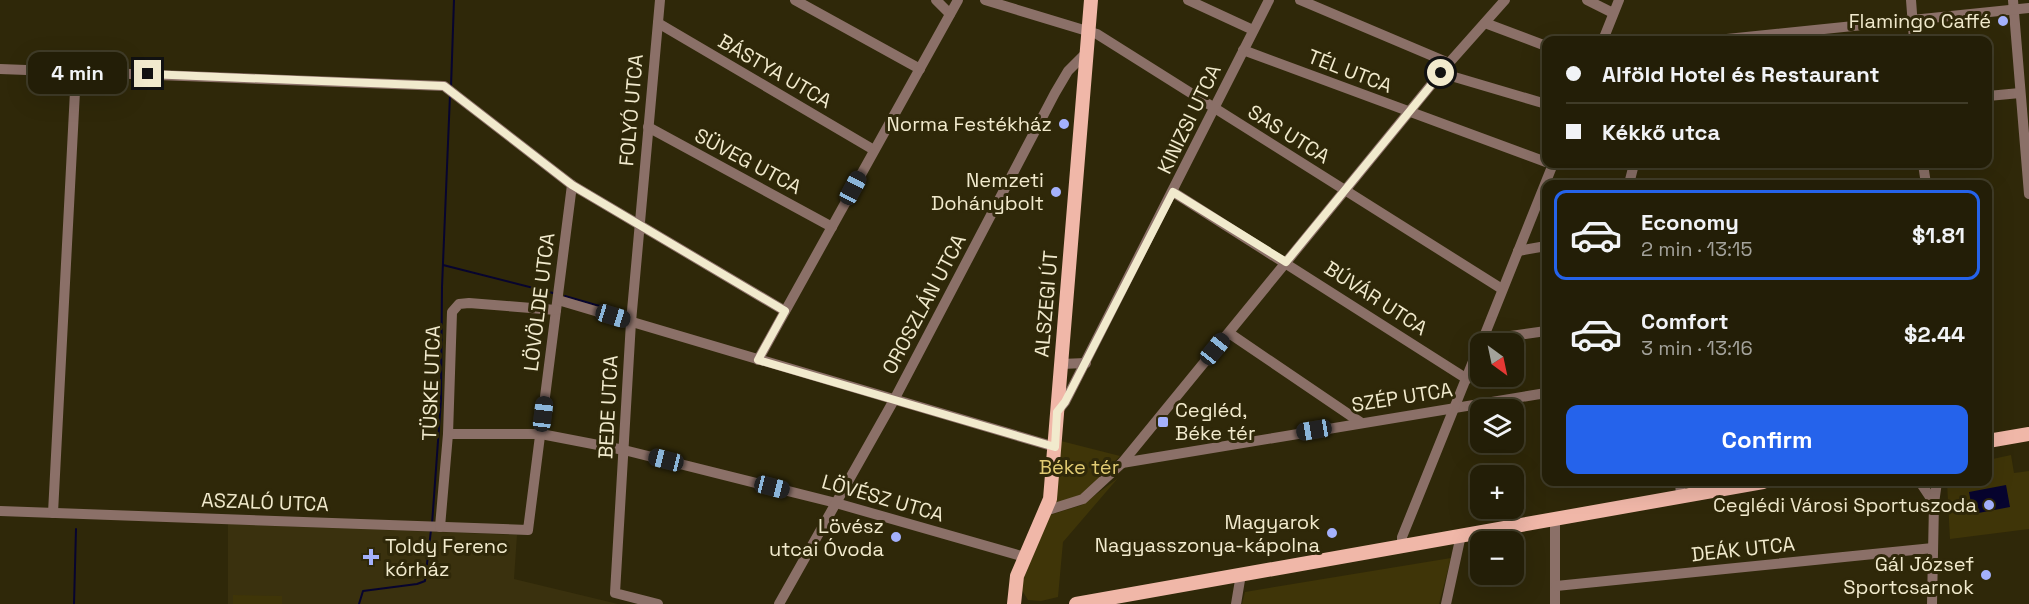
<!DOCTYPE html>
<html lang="en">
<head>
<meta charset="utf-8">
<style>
	body { margin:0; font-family:"Space Grotesk",sans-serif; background:#2f2b15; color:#f1f3f6; height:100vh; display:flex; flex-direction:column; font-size:22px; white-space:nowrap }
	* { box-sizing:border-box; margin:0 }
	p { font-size:20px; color:#a3a29b }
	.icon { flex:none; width:33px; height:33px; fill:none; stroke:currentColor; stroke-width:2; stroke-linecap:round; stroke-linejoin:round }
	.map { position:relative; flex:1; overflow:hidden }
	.sheet { position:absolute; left:1542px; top:180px; width:450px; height:306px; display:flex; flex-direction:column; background:#231e07; border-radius:12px; box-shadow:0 6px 24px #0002,0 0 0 2px #403c28 }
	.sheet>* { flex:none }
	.banner { position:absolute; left:1542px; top:36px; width:450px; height:132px; border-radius:12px; box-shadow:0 6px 24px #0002,0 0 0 2px #403c28; display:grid; align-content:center; height:132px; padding:0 24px; background:#231e07 }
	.needle { width:39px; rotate:147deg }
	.controls { position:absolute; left:1470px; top:333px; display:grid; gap:12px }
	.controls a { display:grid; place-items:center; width:54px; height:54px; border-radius:12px; background:#231e07; box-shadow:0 6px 24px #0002,0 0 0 2px #403c28; font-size:30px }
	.end { position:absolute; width:27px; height:27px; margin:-14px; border:8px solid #f1eacd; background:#111; box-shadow:0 0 0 3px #111 }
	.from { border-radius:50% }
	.bubble { position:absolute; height:42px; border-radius:12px; background:#231e07; box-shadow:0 6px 24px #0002,0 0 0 2px #403c28; font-size:20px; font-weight:800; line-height:42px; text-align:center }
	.car { position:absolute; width:18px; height:36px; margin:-18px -9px; border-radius:8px; box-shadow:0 0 4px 2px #0007; background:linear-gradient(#222 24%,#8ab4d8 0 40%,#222 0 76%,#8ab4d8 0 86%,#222 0) }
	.banner b { display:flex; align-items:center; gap:21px; height:57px; font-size:22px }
	.banner b+b { border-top:2px solid #403c28 }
	.banner i { width:15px; height:15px; background:#f1f3f6 }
	ul { padding:10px 0 0; list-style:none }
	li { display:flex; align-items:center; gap:18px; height:90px; margin:0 12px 9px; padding:0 12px; border:3px solid transparent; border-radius:12px }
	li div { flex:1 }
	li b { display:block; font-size:22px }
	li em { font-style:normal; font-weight:800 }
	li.selected { border-color:#2563eb }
	li>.icon { width:54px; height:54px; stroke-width:1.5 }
	.action { display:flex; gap:12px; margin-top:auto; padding:12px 24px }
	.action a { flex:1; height:69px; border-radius:12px; background:#2563eb; color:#fff; font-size:24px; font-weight:800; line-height:69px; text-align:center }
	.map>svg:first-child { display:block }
</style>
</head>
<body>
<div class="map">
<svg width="2029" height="604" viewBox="0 0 2029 604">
	<rect width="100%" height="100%" fill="#2f2809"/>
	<!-- built -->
	<path fill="#3a310e" d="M228,524L517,535L514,579L618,604H228Z"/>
	<!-- green -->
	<g fill="#3f3508">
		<path d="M1061,441L1120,456L1083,494L1057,503L1053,499Z"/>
		<path d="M2011,455L2014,473L2029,471V529L1950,539L1947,482H1988V460Z"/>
		<path d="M1118,478L1063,542L1058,597L1041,601L1028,600L1020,587L1050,515L1082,505Z"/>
		<path d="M1451,558L1439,604H1242L1245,592Z"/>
		<path d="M233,595L282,596V604H233Z"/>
	</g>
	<!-- water -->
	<path fill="#07042f" d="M2006,485L2010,507L1973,514L1969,492Z"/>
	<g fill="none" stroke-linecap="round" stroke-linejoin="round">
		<!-- stream -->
		<g stroke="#07042f" stroke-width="2">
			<path d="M451,87L454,0"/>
			<path d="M443,265L553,293"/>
			<path d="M565,296L627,314"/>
			<path d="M432,524L441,400L442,287L450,95"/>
			<path d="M74,604L76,529"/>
			<path d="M359,604L363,591L417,584L425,581L431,530"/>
		</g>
		<!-- minor -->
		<g stroke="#8b7068" stroke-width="10">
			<path d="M795,0L920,69"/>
			<path d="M936,0L950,14"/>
			<path d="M985,0L1097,34L1502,289"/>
			<path d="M1188,0L1253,30"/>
			<path d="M1300,0L1449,63"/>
			<path d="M1587,0L1613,13"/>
			<path d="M1911,0L1914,40"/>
			<path d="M2013,0L2029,194"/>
			<path d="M658,23L874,150"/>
			<path d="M1485,23L1546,46"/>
			<path d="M1603,40L1619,0"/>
			<path d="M1717,40L2029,8"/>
			<path d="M1243,50L1546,162"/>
			<path d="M0,69L444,86L572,185L785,311"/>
			<path d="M1441,73L1546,104"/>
			<path d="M1988,96L2020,93"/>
			<path d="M648,127L832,227"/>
			<path d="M1923,164L1926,184"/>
			<path d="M1629,184L1634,164"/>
			<path d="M1173,192L1467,379"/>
			<path d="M1518,251L1546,246"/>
			<path d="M558,300L1055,447"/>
			<path d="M1229,333L1360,422"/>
			<path d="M1482,340L1546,331"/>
			<path d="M1481,344L1553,164"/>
			<path d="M758,360L958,0"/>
			<path d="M1061,364L1086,363"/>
			<path d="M1057,412L1065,402L1269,0"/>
			<path d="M448,434H541L624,450L836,503L1025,557"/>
			<path d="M1122,463L1546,393"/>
			<path d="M1680,482L1681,496"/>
			<path d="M1920,482L1934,503"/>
			<path d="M0,511L528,530L572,185"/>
			<path d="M1045,511L1083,499L1122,463L1449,63L1505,0"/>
			<path d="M53,513L76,72"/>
			<path d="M1555,518V604"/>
			<path d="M440,527L448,434L452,312L459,304L469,303L556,310"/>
			<path d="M1402,545V537L1480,344"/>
			<path d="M1556,586L1933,548"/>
			<path d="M658,604L615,593L631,322L660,0"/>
			<path d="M779,604L894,400L1055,93L1068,71L1086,53"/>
			<path d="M1236,604L1241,574"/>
			<path d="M1446,604L1461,535"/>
			<path d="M1932,604L1934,503L1937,482"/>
		</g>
		<!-- major -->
		<g stroke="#f0b7a8" stroke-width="14">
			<path d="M1988,441L2029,434"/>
			<path d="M1014,604L1017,576L1050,499L1091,0"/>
			<path d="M1076,604L1763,482"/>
		</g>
	</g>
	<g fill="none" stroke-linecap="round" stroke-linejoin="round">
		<!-- route -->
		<path stroke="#f1eacd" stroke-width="8" d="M148,74L444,86L572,185L785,311L758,360L1055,447L1057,412L1065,402L1173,192L1286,262L1441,73"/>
	</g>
	<!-- markers -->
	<g fill="#a4b1fc" stroke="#2f2809" stroke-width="2">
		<circle cx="2003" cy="21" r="6"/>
		<circle cx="1064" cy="124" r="6"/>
		<circle cx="1056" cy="192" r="6"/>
		<rect x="1157" y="416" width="12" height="12" rx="3"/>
		<circle cx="1989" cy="505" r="6"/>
		<circle cx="1332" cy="533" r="6"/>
		<circle cx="896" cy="537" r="6"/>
		<path d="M368 548h6v6h6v6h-6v6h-6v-6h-6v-6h6z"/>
		<circle cx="1986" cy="575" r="6"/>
	</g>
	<g text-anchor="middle" stroke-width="6" stroke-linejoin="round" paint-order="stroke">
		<!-- poi labels -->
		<g font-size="20" fill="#f1eacd" stroke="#2f2809" text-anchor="end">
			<text x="1991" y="28">Flamingo Caffé</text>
			<text x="1052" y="131">Norma Festékház</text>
			<text x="1044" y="187">Nemzeti<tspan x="1044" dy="23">Dohánybolt</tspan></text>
			<text x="1175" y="417" text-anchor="start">Cegléd,<tspan x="1175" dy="23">Béke tér</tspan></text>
			<text x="1977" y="512">Ceglédi Városi Sportuszoda</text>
			<text x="1320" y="529">Magyarok<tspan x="1320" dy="23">Nagyasszonya-kápolna</tspan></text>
			<text x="884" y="533">Lövész<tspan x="884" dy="23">utcai Óvoda</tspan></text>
			<text x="385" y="553" text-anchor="start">Toldy Ferenc<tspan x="385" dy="23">kórház</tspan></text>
			<text x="1974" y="571">Gál József<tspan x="1974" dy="23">Sportcsarnok</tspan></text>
		</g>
		<!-- street labels -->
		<g font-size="20" fill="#f1eacd" stroke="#2f2809">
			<text transform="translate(775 71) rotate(30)" y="7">BÁSTYA UTCA</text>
			<text transform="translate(1350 71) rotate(21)" y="7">TÉL UTCA</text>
			<text transform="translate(631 110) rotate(-85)" y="7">FOLYÓ UTCA</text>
			<text transform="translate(1189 119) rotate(-64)" y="7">KINIZSI UTCA</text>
			<text transform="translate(1289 134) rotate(32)" y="7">SAS UTCA</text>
			<text transform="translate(748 161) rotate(28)" y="7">SÜVEG UTCA</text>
			<text transform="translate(1376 298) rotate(33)" y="7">BÚVÁR UTCA</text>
			<text transform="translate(539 302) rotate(-83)" y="7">LÖVÖLDE UTCA</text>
			<text transform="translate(924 304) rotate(-62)" y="7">OROSZLÁN UTCA</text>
			<text transform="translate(1046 304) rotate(-85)" y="7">ALSZEGI ÚT</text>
			<text transform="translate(431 383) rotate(-88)" y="7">TÜSKE UTCA</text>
			<text transform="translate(1402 397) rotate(-9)" y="7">SZÉP UTCA</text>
			<text transform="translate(608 407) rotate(-87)" y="7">BEDE UTCA</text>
			<text transform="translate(883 498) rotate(16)" y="7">LÖVÉSZ UTCA</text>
			<text transform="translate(265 502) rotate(2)" y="7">ASZALÓ UTCA</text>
			<text transform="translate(1743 549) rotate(-6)" y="7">DEÁK UTCA</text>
		</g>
		<!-- park labels -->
		<g font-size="20" fill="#e1cb73" stroke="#2f2809">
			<text x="1079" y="474">Béke tér</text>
		</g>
	</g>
</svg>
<div class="controls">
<a><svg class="needle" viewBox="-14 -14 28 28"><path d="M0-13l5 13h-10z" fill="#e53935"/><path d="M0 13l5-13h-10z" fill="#a3a29b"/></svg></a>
<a><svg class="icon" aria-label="layers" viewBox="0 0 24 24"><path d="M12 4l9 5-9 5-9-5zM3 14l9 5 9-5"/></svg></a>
<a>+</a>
<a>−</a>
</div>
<i class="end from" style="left:1441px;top:73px"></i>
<i class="end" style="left:148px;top:74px"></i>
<div class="bubble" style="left:28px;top:52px;width:99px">4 min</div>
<i class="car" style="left:853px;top:188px;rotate:28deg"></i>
<i class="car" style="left:613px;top:316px;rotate:107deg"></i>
<i class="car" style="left:1215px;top:349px;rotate:39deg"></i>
<i class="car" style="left:543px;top:414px;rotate:7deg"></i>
<i class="car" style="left:1314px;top:430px;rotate:260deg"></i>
<i class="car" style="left:666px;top:460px;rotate:284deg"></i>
<i class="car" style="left:772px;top:487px;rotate:104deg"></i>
<div class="banner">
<b><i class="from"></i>Alföld Hotel és Restaurant</b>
<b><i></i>Kékkő utca</b>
</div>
<section class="sheet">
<ul>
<li class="selected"><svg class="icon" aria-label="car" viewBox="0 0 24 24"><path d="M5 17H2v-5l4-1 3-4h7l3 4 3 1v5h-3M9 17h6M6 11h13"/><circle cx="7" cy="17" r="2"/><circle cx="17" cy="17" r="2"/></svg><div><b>Economy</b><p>2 min · 13:15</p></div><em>$1.81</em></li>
<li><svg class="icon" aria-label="car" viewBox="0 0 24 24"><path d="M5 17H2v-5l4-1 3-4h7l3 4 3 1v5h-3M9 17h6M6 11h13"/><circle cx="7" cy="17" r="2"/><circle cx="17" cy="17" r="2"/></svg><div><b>Comfort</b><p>3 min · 13:16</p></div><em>$2.44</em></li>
</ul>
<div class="action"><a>Confirm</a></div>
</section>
</div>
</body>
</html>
